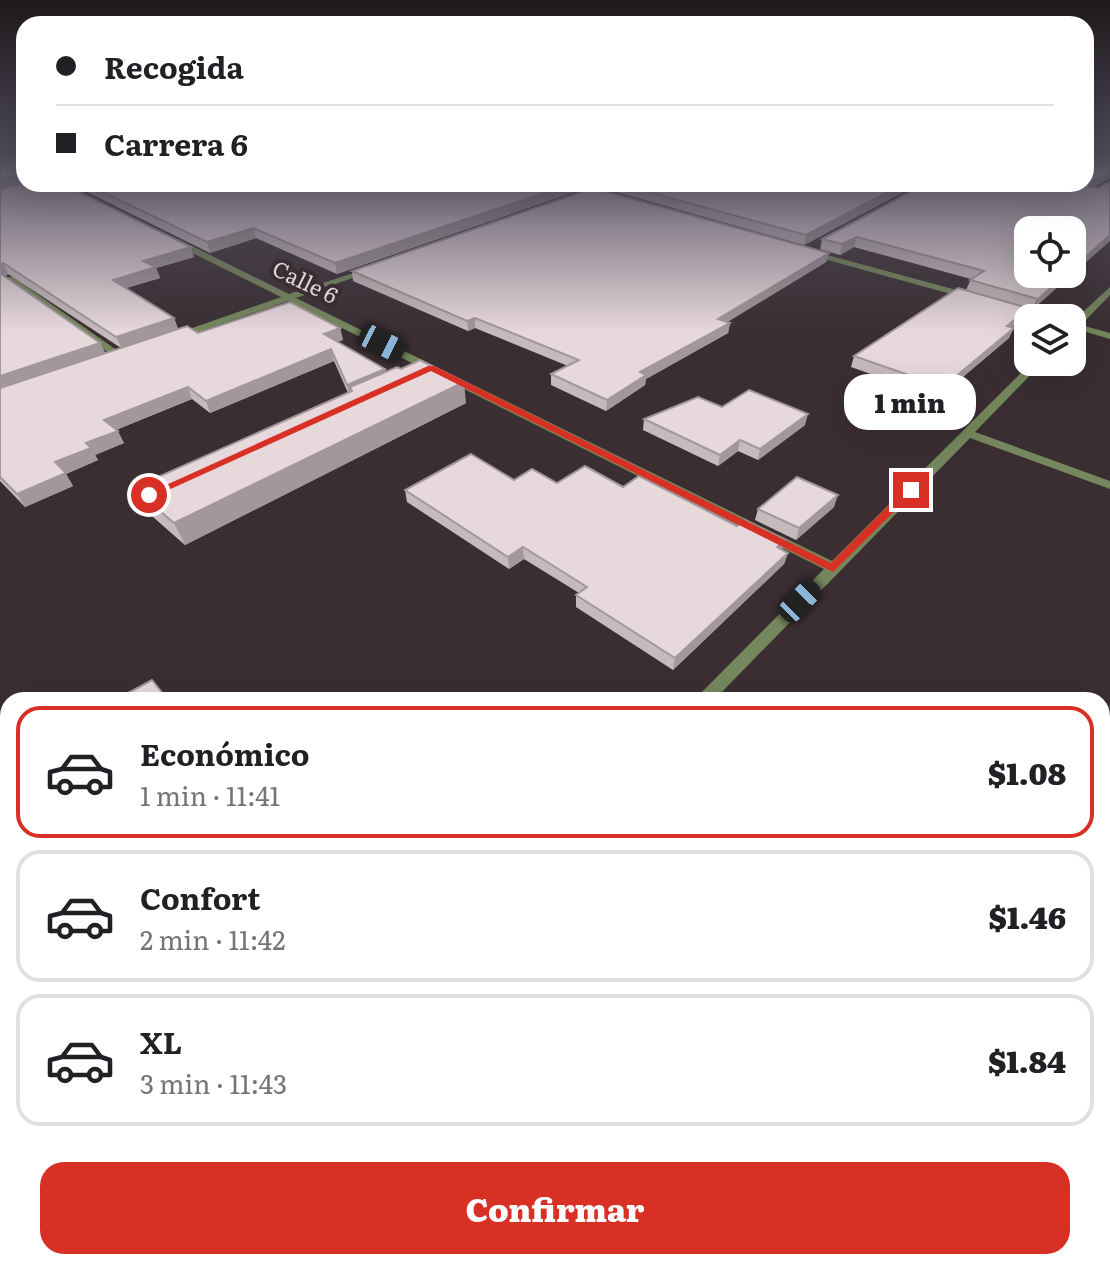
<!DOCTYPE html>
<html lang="es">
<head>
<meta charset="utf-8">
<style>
	body { margin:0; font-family:Literata,serif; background:#f2f2f2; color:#202124; height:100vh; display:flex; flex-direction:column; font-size:30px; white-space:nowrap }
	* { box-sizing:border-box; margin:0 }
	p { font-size:26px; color:#757577 }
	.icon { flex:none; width:44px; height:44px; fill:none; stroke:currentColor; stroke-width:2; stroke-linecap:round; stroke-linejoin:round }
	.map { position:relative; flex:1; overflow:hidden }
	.panel { position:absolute; left:0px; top:692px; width:1110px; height:578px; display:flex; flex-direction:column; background:#fff; border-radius:24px 24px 0 0; box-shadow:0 8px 32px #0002 }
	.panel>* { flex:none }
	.guide { position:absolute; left:16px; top:16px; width:1078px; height:176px; border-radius:24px; box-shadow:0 8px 32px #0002; display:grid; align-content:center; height:176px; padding:0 40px; background:#fff }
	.fabs { position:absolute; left:1014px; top:216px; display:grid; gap:16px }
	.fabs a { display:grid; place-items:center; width:72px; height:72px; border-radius:16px; background:#fff; box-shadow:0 8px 32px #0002; font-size:40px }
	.end { position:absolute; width:36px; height:36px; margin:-18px; border:10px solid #d93025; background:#fff; box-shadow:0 0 0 4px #fff }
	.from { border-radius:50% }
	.bubble { position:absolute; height:56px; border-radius:24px; background:#fff; box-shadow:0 8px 32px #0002; font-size:26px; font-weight:800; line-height:56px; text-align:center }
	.car { position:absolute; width:24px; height:48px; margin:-24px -12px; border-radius:10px; box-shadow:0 0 6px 2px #0007; background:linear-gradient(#222 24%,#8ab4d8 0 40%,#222 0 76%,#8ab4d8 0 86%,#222 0) }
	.guide b { display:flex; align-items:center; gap:28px; height:76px; font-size:30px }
	.guide b+b { border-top:2px solid #e0e0e0 }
	.guide i { width:20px; height:20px; background:#202124 }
	ul { padding:14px 0 0; list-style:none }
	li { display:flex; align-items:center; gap:24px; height:132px; margin:0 16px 12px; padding:0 24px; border:4px solid #e0e0e0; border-radius:24px }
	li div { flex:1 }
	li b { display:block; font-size:30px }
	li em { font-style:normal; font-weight:800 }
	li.current { border-color:#d93025 }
	li>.icon { width:72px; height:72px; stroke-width:1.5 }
	.primary-button { display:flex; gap:16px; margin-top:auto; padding:16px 40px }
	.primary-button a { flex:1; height:92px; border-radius:24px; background:#d93025; color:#fff; font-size:32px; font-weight:800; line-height:92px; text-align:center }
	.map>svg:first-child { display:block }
</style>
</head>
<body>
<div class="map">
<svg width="1110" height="1269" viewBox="0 0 1110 1269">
	<rect width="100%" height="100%" fill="#3a2e32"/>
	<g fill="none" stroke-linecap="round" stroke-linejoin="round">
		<!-- lane -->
		<path fill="#75875c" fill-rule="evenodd" d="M7,277H13L125,356L116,358L7,281Z"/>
		<!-- street -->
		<g fill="#75875c" fill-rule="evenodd">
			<path d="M607,184H616L581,197L576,196Z"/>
			<path d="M172,239H178L289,294L375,266V270L296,298L832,561L1032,362H1043L975,432L1110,481V489L970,438L714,700H694L824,569L288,301L178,339H172V335L281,297L172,243Z"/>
			<path d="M809,250L975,295L977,297L969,299L806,254Z"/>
			<path d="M1110,287V295L1081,325L1110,333V339L1076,329L1072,331V322Z"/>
			<path d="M1005,304L1049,316L1051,318H1035L1002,309V305Z"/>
			<path d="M127,1262H160L158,1269H124Z"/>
		</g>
	</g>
	<!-- wall -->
	<g fill="#c7babd" fill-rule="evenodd">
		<path d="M0,155H24V184L194,257L156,268L160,278L126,288L174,318L178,329L198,333L340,328L343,340L337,342L385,369L386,372L466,403L185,545L145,510L133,488L348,393L334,361L210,413L192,399L116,430L124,443L95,455L98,460L66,474L73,486L25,507L0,481ZM8,274L121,348L105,353L100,343L5,277Z"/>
		<path d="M1086,155H1110V167L1093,187L1032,310L1028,308L1023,318L1012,327L1009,338L938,398L851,367L854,356L966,290L971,279L854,247L840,255L820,249L822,239Z"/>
		<path d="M71,184H577V191L337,274L256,238L210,253Z"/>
		<path d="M609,184H918L804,245L609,190Z"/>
		<path d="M829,253L826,262L727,322L730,323L728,333L646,379L645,385L606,411L551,385V374L568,366L475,328L468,331L353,281L352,271Z"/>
		<path d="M722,407L805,425L758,460L738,451L718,466L643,430L644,419Z"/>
		<path d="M514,480L557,483L623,487L788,553L784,564L673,670L576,607V595L579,593L524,559L509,569L407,502L405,490Z"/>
		<path d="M834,507L796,540L755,520L758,509Z"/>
	</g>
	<!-- shaded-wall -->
	<g fill="#a2979a">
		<path d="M1110,172V178L1086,191L1090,182Z"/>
		<path d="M24,174V184L0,189V179Z"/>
		<path d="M571,184H577V191L337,274L335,263Z"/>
		<path d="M903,184H918L804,245L806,235Z"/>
		<path d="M253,228L256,238L210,253L207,242Z"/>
		<path d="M1110,235V241L1032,310L1038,299L1066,274H1072V269Z"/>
		<path d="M857,237L854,247L840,255L842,244Z"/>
		<path d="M191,247L194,257L156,268L160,278L117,291L113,280L143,261Z"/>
		<path d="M829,253L826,262L716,329L718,319Z"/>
		<path d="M3,263L8,274L3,278L0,274V265Z"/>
		<path d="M1028,308L1023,318L1002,336L1007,326Z"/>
		<path d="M174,318L178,329L122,349L116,337Z"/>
		<path d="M475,318V328L468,331L467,321Z"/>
		<path d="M730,323L728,333L646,379L645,385L606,411L607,400L640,372Z"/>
		<path d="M340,328L343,340L327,346L324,334Z"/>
		<path d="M1014,328L1009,338L938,398L943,387Z"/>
		<path d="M100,343L106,354L0,391V376Z"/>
		<path d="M331,349L334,361L210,413L206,401Z"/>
		<path d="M385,369L388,381L350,387L352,396L350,398L347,385Z"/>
		<path d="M464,382L466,403L185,545L174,523Z"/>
		<path d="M188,387L192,399L110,432L104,420Z"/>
		<path d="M808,414L805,425L758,460L760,449Z"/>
		<path d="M118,431L124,443L95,455L98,460L66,474L73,486L25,507L17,494L55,462L86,443Z"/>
		<path d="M740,440L738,451L718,466L720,455Z"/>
		<path d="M838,495L834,507L796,540L799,528Z"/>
		<path d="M785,540L782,551L777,547Z"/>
		<path d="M523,547L524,559L509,569L508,557Z"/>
		<path d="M788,553L784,564L673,670L675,658Z"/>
		<path d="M0,928L8,934V946L0,931Z"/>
		<path d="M8,972V990L0,996V978Z"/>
	</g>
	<!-- building -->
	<g fill="#e7d8dc" stroke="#a2979a" stroke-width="2">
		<path d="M0,155H4L22,162L21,155H24V174L0,179Z"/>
		<path d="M1086,155H1088L1089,163L1110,167V172L1090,182L1089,186L1098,188L1110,182V235L1072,269V230H1028V274H1066L1038,299L970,280L984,271L857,237L842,244L822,239L925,184H1086Z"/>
		<path d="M1092,155H1110V158Z"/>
		<path d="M24,183L63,184L191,247L143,261L156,267L113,280L174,318L116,337L3,263L0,265V189Z"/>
		<path d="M86,184H571L335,263L253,228L207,242Z"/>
		<path d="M619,184H903L806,235Z"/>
		<path d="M593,188L829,253L718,319L730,323L640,372L646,375L607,400L551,374L579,360L475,318L467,321L352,271Z"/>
		<path d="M0,273L100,343L0,376Z"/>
		<path d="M958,288L1028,308L1007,326L1014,328L943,387L854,356Z"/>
		<path d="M290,302L340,328L324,334L385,369L347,385L331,349L206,401L188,387L104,420L118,431L86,443L91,448L55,462L66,473L17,494L0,477V388L187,326L198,333Z"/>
		<path d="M420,360L464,382L174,523L133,488L352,391L350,387L397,367L401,369Z"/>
		<path d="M749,390L808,414L760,449L740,440L720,455L644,419L698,397L722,407Z"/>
		<path d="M471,454L514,480L532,469L557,483L585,466L623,487L639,476L737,526L744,520L785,540L777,547L788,553L675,658L576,595L587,587L523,547L508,557L405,490Z"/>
		<path d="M797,477L838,495L799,528L758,509Z"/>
		<path d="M152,680L168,700H115Z"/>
		<path d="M0,931L8,946V972L0,978Z"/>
	</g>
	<!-- sky -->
	<linearGradient id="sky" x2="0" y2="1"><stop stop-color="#20191c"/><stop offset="0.47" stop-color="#4f4c5a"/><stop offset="1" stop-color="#4f4c5a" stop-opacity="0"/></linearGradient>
	<rect width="1110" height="332" fill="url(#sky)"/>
	<!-- route -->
	<path fill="#d93025" d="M428,366H434L831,563L907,487L916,490L833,572L431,371L153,497L144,495Z"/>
	<g text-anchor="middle" stroke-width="8" stroke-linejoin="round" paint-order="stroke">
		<!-- far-street labels -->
		<g font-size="22" fill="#ddd5d7" stroke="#3a2e32">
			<text transform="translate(305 282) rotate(26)" y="8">Calle 6</text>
		</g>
	</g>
</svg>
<div class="fabs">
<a><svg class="icon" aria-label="locate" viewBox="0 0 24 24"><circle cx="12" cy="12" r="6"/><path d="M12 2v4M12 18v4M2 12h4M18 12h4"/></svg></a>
<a><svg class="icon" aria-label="layers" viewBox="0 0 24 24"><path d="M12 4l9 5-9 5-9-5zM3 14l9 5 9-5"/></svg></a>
</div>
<i class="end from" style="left:149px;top:495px"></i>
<i class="end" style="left:911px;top:490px"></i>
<div class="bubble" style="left:844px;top:374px;width:132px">1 min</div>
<i class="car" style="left:382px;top:343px;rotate:117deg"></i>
<i class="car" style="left:800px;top:601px;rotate:44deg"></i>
<div class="guide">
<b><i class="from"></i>Recogida</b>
<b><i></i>Carrera 6</b>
</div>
<section class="panel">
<ul>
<li class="current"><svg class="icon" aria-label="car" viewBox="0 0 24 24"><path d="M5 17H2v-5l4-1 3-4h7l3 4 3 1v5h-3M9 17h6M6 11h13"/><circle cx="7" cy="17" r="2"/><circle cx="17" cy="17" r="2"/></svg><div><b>Económico</b><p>1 min · 11:41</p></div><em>$1.08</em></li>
<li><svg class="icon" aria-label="car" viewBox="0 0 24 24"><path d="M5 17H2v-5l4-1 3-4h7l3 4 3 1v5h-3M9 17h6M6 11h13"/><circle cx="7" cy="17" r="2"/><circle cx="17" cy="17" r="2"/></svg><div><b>Confort</b><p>2 min · 11:42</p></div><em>$1.46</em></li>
<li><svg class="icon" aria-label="car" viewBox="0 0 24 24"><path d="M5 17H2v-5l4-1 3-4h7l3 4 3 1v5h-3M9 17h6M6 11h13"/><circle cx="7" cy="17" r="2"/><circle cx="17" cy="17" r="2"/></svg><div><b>XL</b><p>3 min · 11:43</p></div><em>$1.84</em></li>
</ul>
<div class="primary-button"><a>Confirmar</a></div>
</section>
</div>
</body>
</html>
